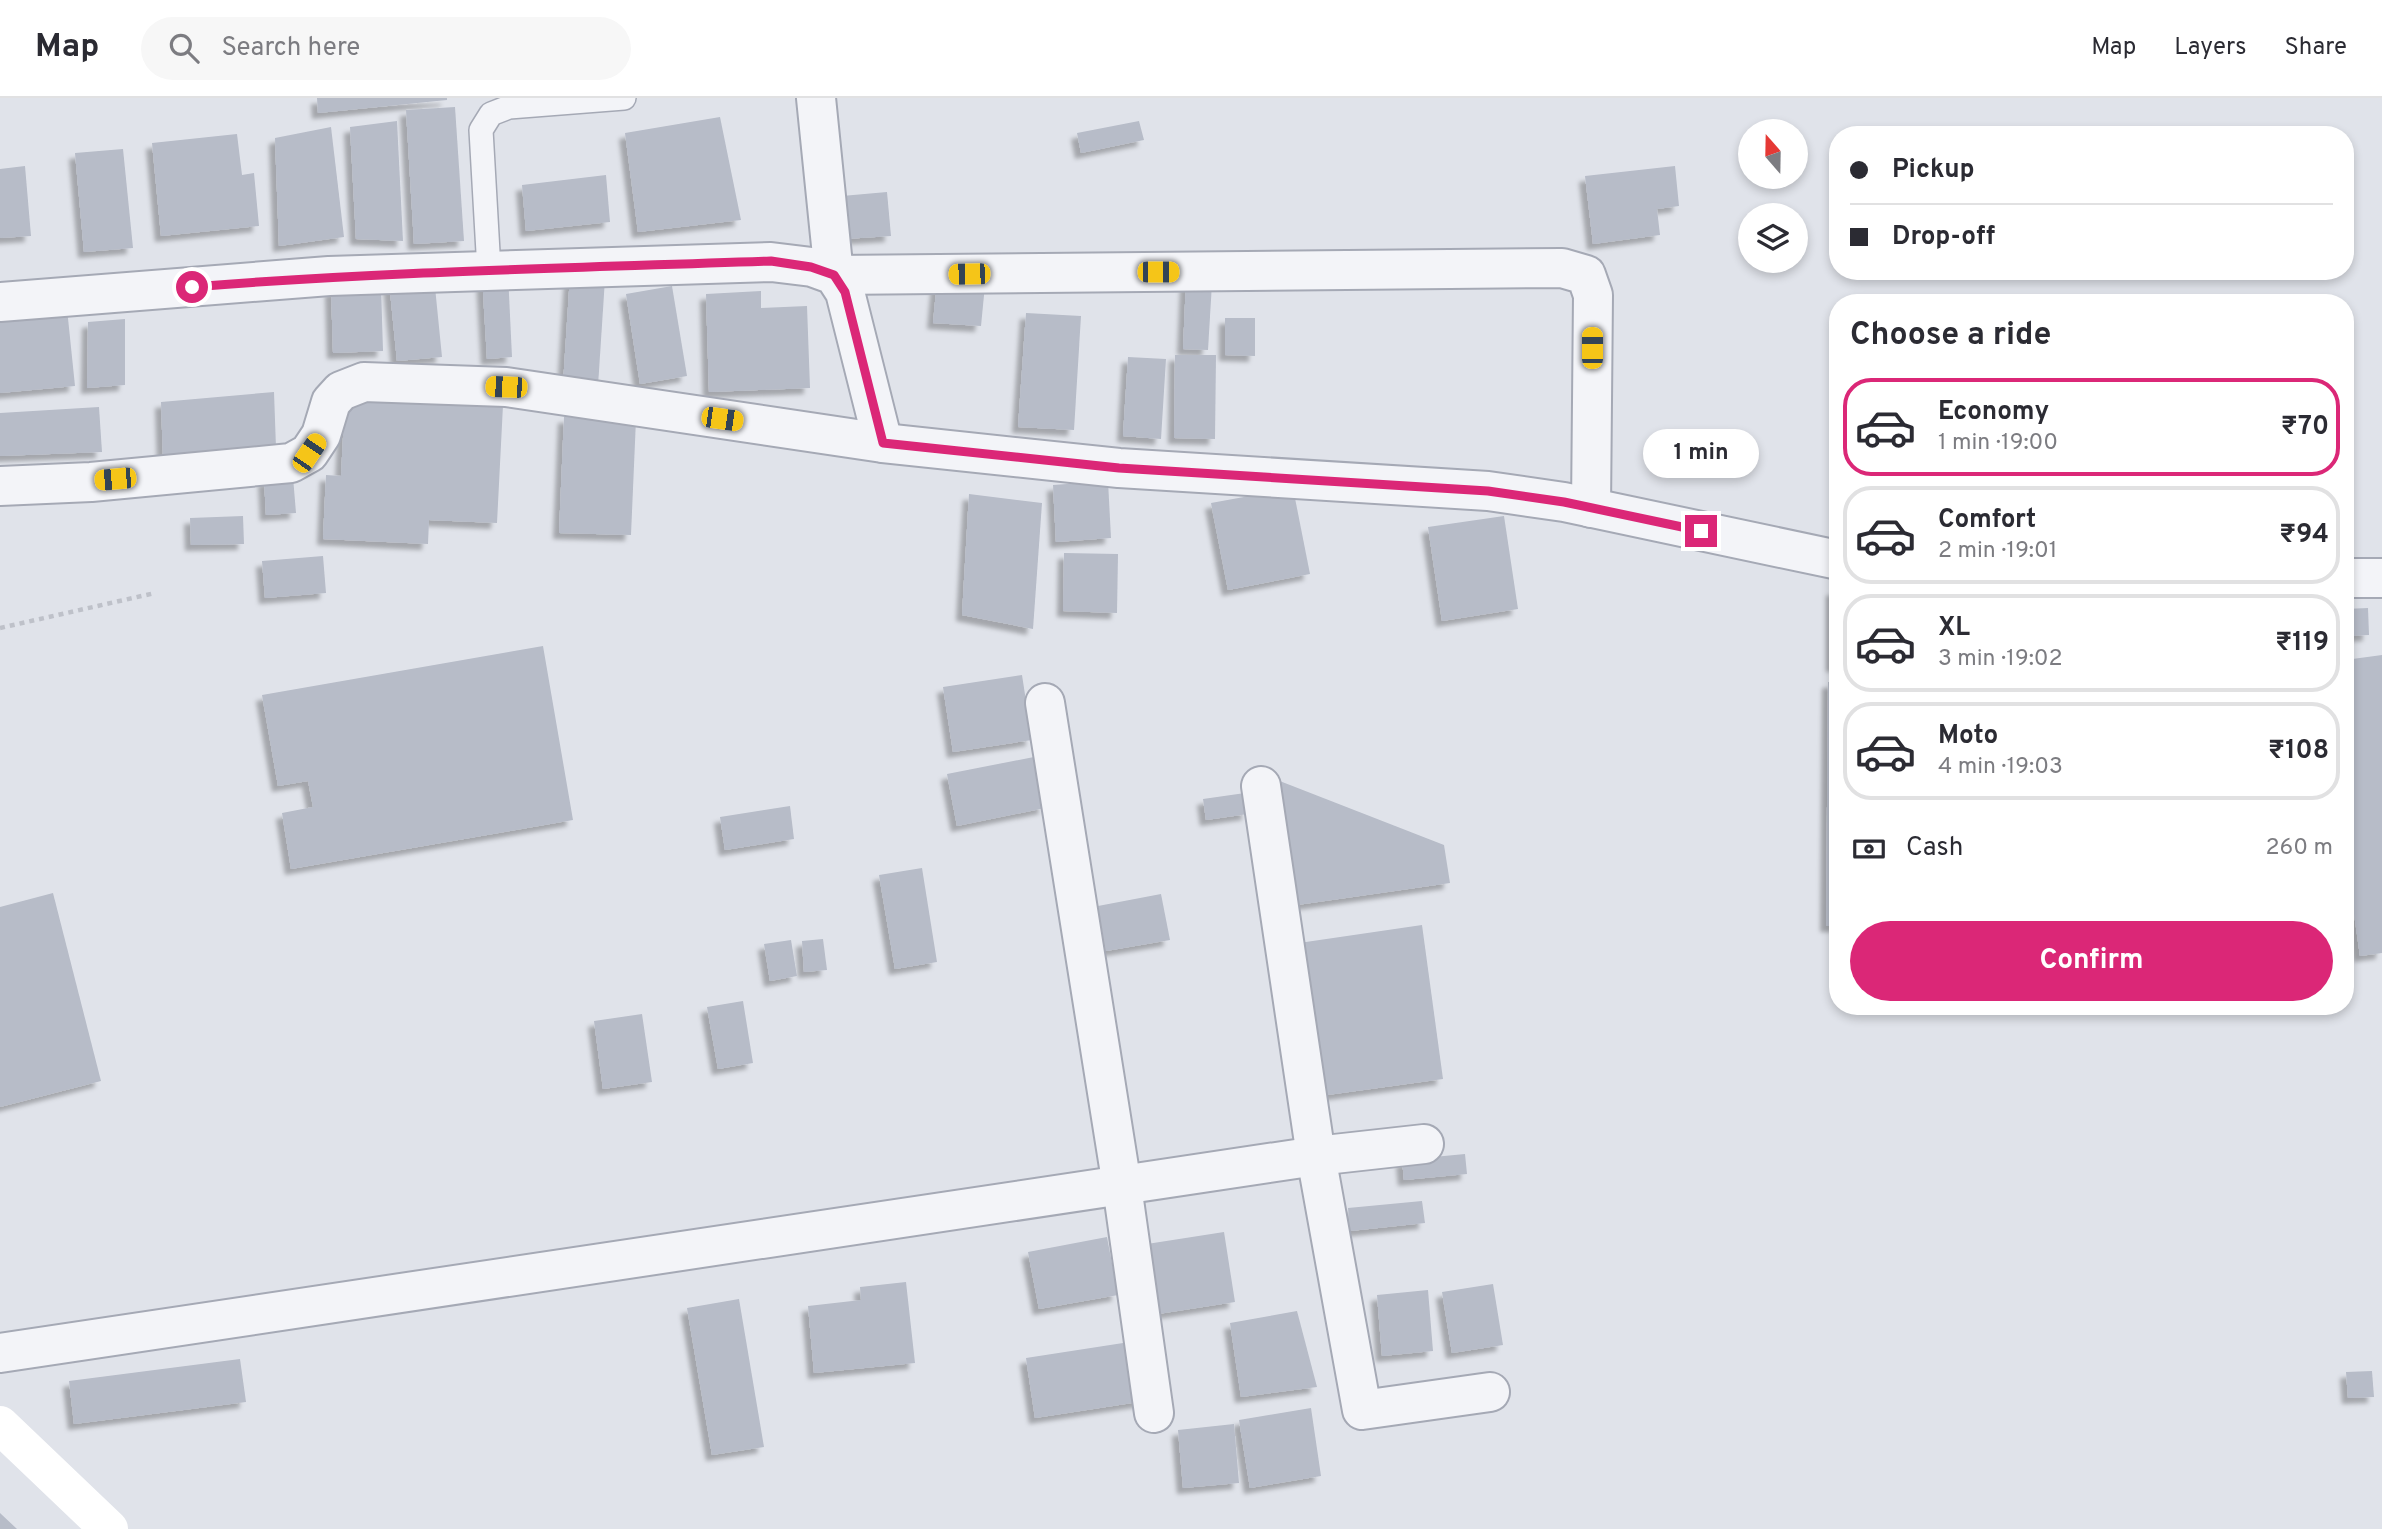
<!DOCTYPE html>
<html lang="en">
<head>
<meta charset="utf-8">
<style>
	body { margin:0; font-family:Overpass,sans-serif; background:#f7f7f7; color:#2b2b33; height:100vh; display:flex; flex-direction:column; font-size:26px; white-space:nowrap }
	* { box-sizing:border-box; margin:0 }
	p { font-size:23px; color:#7c7c81 }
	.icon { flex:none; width:38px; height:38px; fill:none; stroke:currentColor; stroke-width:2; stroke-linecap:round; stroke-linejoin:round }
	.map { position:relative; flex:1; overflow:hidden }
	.panel { position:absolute; left:1829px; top:196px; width:525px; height:721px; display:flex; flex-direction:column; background:#fff; border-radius:28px; box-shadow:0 4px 10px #0003 }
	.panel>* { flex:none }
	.hud { position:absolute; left:1829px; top:28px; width:525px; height:154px; border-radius:28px; box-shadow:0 4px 10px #0003; display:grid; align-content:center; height:154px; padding:0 21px; background:#fff }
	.needle { width:46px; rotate:340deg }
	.tools { position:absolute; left:1738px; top:21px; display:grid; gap:14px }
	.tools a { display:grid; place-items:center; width:70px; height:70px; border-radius:50%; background:#fff; box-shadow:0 4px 10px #0003; font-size:35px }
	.end { position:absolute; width:32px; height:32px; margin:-16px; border:9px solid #db2777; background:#fff; box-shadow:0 0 0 4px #fff }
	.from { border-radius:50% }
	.bubble { position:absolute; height:49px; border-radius:24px; background:#fff; box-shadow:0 4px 10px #0003; font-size:23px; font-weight:700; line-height:49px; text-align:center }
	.car { position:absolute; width:21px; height:42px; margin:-21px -10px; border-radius:9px; box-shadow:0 0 5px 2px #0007; background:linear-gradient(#f5c518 24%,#345 0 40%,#f5c518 0 76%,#345 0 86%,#f5c518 0) }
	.hud b { display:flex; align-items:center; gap:24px; height:66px; font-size:26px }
	.hud b+b { border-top:2px solid #e1e1e2 }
	.hud i { width:18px; height:18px; background:#2b2b33 }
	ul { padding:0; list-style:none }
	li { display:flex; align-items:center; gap:21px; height:98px; margin:0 14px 10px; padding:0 7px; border:4px solid #e1e1e2; border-radius:28px }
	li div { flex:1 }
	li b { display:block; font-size:26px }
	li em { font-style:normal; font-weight:700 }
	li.current { border-color:#db2777 }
	li>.icon { width:63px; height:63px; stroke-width:1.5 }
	h2 { padding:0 21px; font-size:32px; line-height:84px }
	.pay { display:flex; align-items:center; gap:18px; height:77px; padding:0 21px; font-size:26px }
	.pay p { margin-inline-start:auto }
	.cta { display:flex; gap:14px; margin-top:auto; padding:14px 21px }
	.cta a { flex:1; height:80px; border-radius:42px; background:#db2777; color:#fff; font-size:28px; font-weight:700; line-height:80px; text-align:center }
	header { display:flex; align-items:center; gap:42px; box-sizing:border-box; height:98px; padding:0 35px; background:#fff; border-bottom:2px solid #e1e1e2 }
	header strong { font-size:33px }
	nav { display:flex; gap:38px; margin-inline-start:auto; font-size:24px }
	.search { width:490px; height:63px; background:#f7f7f7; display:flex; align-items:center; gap:18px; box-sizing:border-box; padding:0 24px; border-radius:38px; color:#7c7c81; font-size:26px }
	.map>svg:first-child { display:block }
</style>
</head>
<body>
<header>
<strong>Map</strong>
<div class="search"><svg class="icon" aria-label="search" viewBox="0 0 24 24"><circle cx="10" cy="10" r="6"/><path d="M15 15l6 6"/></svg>Search here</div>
<nav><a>Map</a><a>Layers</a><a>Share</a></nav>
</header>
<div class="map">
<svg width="2382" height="1431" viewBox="0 0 2382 1431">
	<defs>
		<filter id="shadow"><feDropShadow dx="-6" dy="6" stdDeviation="2" flood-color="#0004"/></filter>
	</defs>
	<rect width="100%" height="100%" fill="#e0e3ea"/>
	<!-- building -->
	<g fill="#b7bcc8" filter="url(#shadow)">
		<path d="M317,0H447V2L318,15Z"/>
		<path d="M455,9L464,143L414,146L406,12Z"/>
		<path d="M720,19L741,122L638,134L625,35Z"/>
		<path d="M397,23L403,143L356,141L350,29Z"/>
		<path d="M1139,23L1144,42L1081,55L1077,35Z"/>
		<path d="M331,29L344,139L279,148L275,40Z"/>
		<path d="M237,36L242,77L254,75L259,128L161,138L152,45Z"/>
		<path d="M123,51L133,150L84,154L75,55Z"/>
		<path d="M25,68L31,138L0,140V71Z"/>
		<path d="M1675,68L1679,108L1657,111L1660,137L1593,146L1585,78Z"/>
		<path d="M606,77L610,124L526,133L522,87Z"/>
		<path d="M887,94L891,138L845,141L842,98Z"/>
		<path d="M508,176L512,259L487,261L482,177Z"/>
		<path d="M570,178L605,181L598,288L563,286Z"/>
		<path d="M434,179L442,259L397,263L389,183Z"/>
		<path d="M937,183L985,187L981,228L933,225Z"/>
		<path d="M1186,183L1212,185L1208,252L1183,251Z"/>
		<path d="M672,188L687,278L640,286L626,196Z"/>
		<path d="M381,189L383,253L333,255L331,191Z"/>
		<path d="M761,193V210L807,208L810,290L709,294L706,196Z"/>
		<path d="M66,201L75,288L0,295V208Z"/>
		<path d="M1026,215L1081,218L1074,332L1018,329Z"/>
		<path d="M1225,220H1255V258L1225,257Z"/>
		<path d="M125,221V287L87,290L88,224Z"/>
		<path d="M1175,257H1216L1215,341L1174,340Z"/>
		<path d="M1128,259L1166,261L1161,341L1123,338Z"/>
		<path d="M274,294L276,350L163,360L161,304Z"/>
		<path d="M345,300L503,307L497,425L429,422L428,446L323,441L326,377L341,378Z"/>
		<path d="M99,309L102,354L0,358V315Z"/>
		<path d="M564,319L636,321L631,437L559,435Z"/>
		<path d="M293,379L296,415L266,417L264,381Z"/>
		<path d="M1108,383L1111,440L1056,444L1053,387Z"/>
		<path d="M1293,390L1310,476L1228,492L1211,405Z"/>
		<path d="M969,396L1042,405L1033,531L962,517Z"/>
		<path d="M243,418L244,446L191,447L190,420Z"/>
		<path d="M1504,418L1518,511L1442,523L1428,429Z"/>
		<path d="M1064,455L1118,456L1117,515L1063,513Z"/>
		<path d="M323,458L326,495L265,500L262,463Z"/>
		<path d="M1838,491V568H1832V492Z"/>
		<path d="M2368,510L2369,537L2347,538L2345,511Z"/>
		<path d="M543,548L573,722L291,771L282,715L313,709L308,683L278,688L262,597Z"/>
		<path d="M2382,557V855L2360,858L2345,751V562Z"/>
		<path d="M1022,577L1032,642L953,654L943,589Z"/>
		<path d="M1828,584H1838V828H1826Z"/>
		<path d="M1034,659L1045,710L957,728L947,676Z"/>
		<path d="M1272,680L1444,747L1450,785L1290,808Z"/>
		<path d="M1245,695L1248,716L1206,722L1203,701Z"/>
		<path d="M790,708L794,741L725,752L720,719Z"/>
		<path d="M922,770L937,864L895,871L879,777Z"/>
		<path d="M53,795L101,983L0,1009V809Z"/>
		<path d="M1161,796L1170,842L1106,853L1098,808Z"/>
		<path d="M1422,827L1443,981L1320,998L1299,845Z"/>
		<path d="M823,841L827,872L804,874L802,843Z"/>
		<path d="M791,842L797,878L770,883L764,846Z"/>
		<path d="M743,903L753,965L718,971L707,909Z"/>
		<path d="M642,916L652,984L603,991L594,923Z"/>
		<path d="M1465,1056L1467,1076L1404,1082L1402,1062Z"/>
		<path d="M1422,1103L1425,1125L1350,1133L1348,1110Z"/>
		<path d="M1224,1134L1235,1204L1158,1216L1147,1146Z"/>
		<path d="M1107,1139L1118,1197L1039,1211L1028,1154Z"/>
		<path d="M906,1184L915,1265L814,1275L808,1208L861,1202L860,1189Z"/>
		<path d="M1493,1186L1503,1247L1452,1255L1442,1194Z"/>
		<path d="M1428,1192L1433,1253L1382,1258L1377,1197Z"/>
		<path d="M739,1201L764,1349L712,1357L687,1210Z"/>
		<path d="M1297,1213L1317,1289L1241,1299L1230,1225Z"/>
		<path d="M1136,1243L1145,1303L1035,1320L1026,1260Z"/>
		<path d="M240,1261L246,1304L74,1326L69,1283Z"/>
		<path d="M2372,1273L2374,1299L2348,1300L2346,1274Z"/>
		<path d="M1311,1310L1321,1378L1250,1390L1239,1322Z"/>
		<path d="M1234,1326L1239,1385L1183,1390L1178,1332Z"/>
		<path d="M0,1415L17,1431H0Z"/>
	</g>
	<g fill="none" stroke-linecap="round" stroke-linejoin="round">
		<defs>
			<path id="lane" d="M489,172L481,32L491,16L509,9L624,0"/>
			<g id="street">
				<path d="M816,0L834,177L1562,170L1586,177L1593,197L1591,410"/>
				<path d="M0,204L329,178L771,164L812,169L834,177L845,194L883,345"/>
				<path d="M0,388L91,384L291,365L309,355L321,337L331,304L341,293L364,284L506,289L883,345L1119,370L1488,393L1564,404L1838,462"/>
				<path d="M2345,480H2382"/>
				<path d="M1045,605L1122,1088L1154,1315"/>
				<path d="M1261,688L1316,1058L1362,1312L1490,1294"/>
				<path d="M0,1255L1316,1058L1424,1046"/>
			</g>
		</defs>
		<!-- lane casing -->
		<use href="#lane" stroke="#a5a9b5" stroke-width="26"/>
		<!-- street casing -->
		<use href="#street" stroke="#a5a9b5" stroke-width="42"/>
		<!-- path -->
		<path stroke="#bec1c9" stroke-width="4.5" stroke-dasharray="5 5" stroke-linecap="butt" d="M0,530L155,495"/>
		<!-- lane -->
		<use href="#lane" stroke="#f3f4f8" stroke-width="23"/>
		<!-- street -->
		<use href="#street" stroke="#f3f4f8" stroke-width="38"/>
		<!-- secondary -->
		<path stroke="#fff" stroke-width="38" d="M0,1327L109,1431"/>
	</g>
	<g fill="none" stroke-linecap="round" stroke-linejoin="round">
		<!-- route -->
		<path stroke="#db2777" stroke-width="9" d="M192,189C385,173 578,170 771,163L811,169L834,177L845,194L883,345L1119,370L1488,393L1564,404L1701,433"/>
	</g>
</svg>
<div class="tools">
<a><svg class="needle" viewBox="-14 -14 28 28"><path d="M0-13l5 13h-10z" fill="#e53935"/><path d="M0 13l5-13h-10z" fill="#7c7c81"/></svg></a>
<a><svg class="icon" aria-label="layers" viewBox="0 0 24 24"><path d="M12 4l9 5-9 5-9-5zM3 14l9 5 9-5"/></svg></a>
</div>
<i class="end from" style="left:192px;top:189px"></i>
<i class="end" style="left:1701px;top:433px"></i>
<div class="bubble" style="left:1643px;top:331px;width:116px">1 min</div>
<i class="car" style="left:1158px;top:174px;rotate:90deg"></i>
<i class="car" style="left:969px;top:176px;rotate:269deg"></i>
<i class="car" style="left:1592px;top:250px;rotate:0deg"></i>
<i class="car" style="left:506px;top:289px;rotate:272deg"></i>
<i class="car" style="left:722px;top:321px;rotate:98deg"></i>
<i class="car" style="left:309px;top:355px;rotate:34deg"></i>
<i class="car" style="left:115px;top:381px;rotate:265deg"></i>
<div class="hud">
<b><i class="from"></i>Pickup</b>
<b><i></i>Drop-off</b>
</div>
<section class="panel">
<h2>Choose a ride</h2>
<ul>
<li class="current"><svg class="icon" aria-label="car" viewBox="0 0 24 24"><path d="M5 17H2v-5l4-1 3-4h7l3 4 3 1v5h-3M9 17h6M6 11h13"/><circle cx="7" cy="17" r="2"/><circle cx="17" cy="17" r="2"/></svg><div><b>Economy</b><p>1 min · 19:00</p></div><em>₹70</em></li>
<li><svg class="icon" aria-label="car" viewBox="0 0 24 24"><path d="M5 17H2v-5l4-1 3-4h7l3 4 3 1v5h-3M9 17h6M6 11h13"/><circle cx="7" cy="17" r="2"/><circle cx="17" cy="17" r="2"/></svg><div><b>Comfort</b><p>2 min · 19:01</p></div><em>₹94</em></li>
<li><svg class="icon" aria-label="car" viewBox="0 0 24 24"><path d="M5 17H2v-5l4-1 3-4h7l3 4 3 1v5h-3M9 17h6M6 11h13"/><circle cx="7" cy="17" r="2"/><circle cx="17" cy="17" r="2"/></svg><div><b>XL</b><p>3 min · 19:02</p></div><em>₹119</em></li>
<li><svg class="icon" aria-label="car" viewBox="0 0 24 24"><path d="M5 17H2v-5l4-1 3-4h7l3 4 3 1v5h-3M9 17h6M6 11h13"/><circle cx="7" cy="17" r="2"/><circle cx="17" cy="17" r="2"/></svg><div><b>Moto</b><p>4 min · 19:03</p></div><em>₹108</em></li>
</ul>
<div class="pay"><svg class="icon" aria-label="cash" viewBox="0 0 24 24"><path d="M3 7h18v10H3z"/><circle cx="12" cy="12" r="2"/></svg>Cash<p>260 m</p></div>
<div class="cta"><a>Confirm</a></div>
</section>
</div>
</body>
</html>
